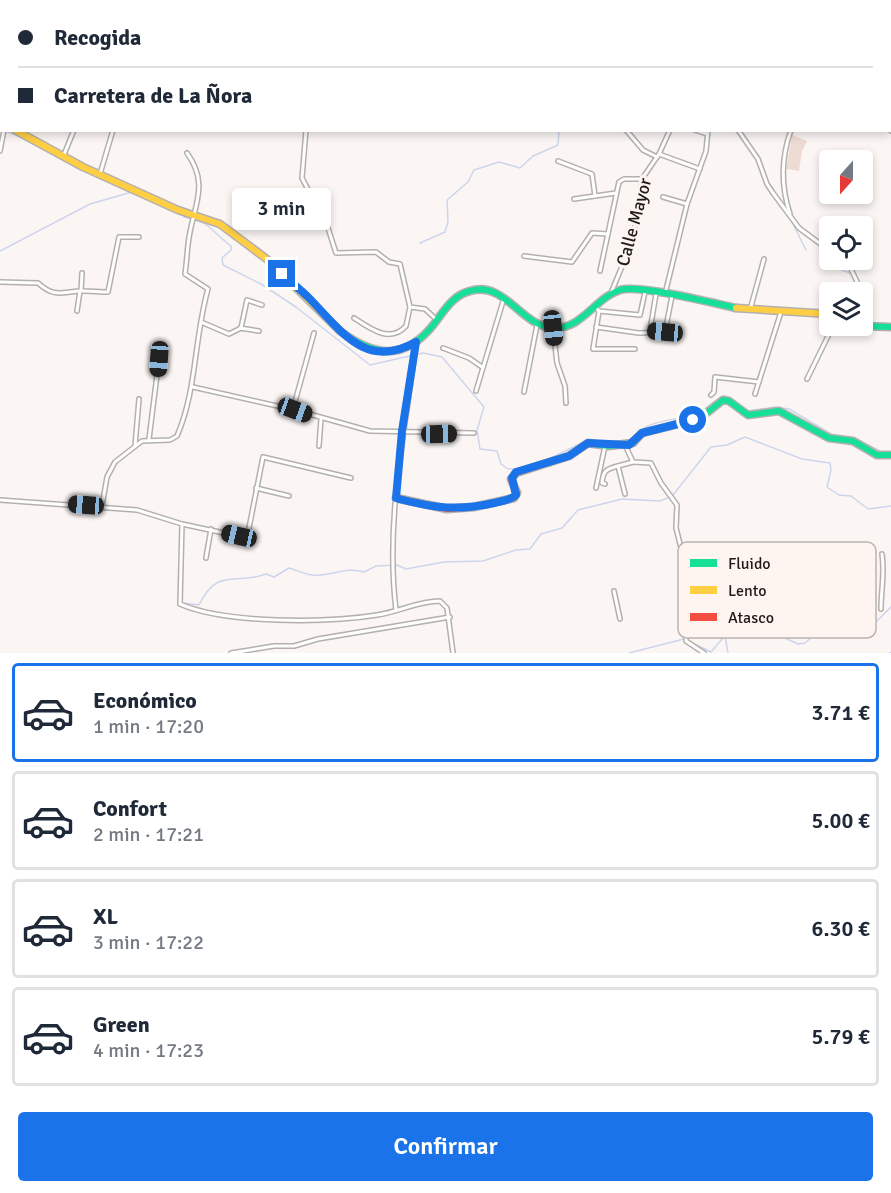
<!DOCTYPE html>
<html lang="es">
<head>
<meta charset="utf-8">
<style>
	body { margin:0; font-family:Signika,sans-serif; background:#f2f2f3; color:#1f2937; height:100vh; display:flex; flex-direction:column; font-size:22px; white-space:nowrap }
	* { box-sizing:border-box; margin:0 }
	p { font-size:20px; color:#747a83 }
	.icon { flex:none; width:33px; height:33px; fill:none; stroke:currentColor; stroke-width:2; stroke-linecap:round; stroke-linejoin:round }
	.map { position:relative; height:653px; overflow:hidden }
	.panel { display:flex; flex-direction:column; background:#fff; flex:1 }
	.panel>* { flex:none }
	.banner { position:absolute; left:0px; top:0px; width:891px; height:132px; box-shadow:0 3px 9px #0003; display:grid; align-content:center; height:132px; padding:0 18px; background:#fff }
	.needle { width:39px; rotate:201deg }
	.fabs { position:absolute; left:819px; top:150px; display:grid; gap:12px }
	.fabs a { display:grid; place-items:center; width:54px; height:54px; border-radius:6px; background:#fff; box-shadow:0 3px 9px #0003; font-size:30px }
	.end { position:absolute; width:27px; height:27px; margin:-14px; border:8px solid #1a73e8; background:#fff; box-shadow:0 0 0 3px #fff }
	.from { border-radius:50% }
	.bubble { position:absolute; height:42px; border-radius:6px; background:#fff; box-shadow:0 3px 9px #0003; font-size:20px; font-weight:600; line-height:42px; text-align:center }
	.car { position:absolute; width:18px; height:36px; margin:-18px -9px; border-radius:8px; box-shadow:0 0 4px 2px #0007; background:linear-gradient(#222 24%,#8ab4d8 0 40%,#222 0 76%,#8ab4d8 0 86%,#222 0) }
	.banner b { display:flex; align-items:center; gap:21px; height:57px; font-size:22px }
	.banner b+b { border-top:2px solid #e0e1e3 }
	.banner i { width:15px; height:15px; background:#1f2937 }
	ul { padding:10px 0 0; list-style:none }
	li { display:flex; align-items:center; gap:18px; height:99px; margin:0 12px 9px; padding:0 6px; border:3px solid #e0e1e3; border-radius:6px }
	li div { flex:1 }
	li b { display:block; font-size:22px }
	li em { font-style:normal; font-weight:600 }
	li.selected { border-color:#1a73e8 }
	li>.icon { width:54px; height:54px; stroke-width:1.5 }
	.primary-button { display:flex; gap:12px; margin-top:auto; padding:12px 18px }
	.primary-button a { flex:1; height:69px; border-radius:6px; background:#1a73e8; color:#fff; font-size:24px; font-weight:600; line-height:69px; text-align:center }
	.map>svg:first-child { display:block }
</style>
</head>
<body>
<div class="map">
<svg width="891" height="653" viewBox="0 0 891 653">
	<rect width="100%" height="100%" fill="#fbf6f4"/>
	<!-- green -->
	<path fill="#eedcd4" d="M792,135L807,141L802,151L799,171L786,169Z"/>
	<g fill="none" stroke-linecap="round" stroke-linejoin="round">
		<!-- stream -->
		<g stroke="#cdd5ec" stroke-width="1.5">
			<path d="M0,128L2,129"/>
			<path d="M5,131L21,137"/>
			<path d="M184,217C213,223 209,230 231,246V250L222,258L223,265L261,284L296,307L370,365L423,353L442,357L484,407L477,430L480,449L497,451L501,464L508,469C536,470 560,452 584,442C590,439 621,442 632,440C643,419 676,421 697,414C707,410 713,399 725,396L728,398"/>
			<path d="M792,222L806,250"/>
			<path d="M420,243L445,232L448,222L447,200L468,182L474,170L499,162L520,168L533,156L558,145L559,130"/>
			<path d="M0,251L90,204L132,192"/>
			<path d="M821,262L850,273"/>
			<path d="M737,404L748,411L775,407L789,409L833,435L854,438L882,452H891"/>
			<path d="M673,495L711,447L727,445L745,437L802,459L830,463L831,470L827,487L839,495L851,496L868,509L891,506"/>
			<path d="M182,603L199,605C218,566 235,586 266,574L274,577L289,568C296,570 304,574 312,575C330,577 346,566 364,572L376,566L397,565L406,569L444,562L483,561L516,550L530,549L541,534L562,528L578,510L622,499L660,501L670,497"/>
			<path d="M725,636L728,653"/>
			<path d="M688,641L711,652L732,627L762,622L770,623L785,638L798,644L805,643L819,631L868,630L891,607"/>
			<path d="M629,653L684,639"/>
			<path d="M890,653L891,652"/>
		</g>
		<defs>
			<g id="street">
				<path d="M743,0L746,2"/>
				<path d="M113,2L114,0"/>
				<path d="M285,2L286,0"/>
				<path d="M611,2L613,0"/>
				<path d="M636,2L637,0"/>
				<path d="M711,2L712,0"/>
				<path d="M789,2L791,0"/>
				<path d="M306,130L302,178L328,228L336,253L376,252L389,262L400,264L410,307L425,309L437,320"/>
				<path d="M626,130L643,150L657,157"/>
				<path d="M695,130L707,134"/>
				<path d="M738,130L758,159L767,184L773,193L799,228L830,251"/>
				<path d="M890,130L891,131"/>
				<path d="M0,151L4,130"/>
				<path d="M659,154L700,169"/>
				<path d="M63,157L74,130"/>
				<path d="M558,161L592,174L595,196"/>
				<path d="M100,174L113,130"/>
				<path d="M663,197L687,204"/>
				<path d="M574,199L616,193"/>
				<path d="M790,214C781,187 781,158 791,130"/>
				<path d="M524,256L572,262L592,233L608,234"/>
				<path d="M841,260L849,265L862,292"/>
				<path d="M600,271L619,182L624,179H642"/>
				<path d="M0,282L38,283C56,299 62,291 83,291C91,291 100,292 108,292L119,237H139"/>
				<path d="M81,291L82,273"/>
				<path d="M611,293L630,247L641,201L642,179L659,154L670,130"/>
				<path d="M665,294L687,204L706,151L708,130"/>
				<path d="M862,294L869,327"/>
				<path d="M596,307L599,311L593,349H635"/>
				<path d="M750,310L764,259"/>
				<path d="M77,311L80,291"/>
				<path d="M599,311L640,315L645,292"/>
				<path d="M354,318C369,328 390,344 406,326L410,307"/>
				<path d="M201,322L229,334L241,328L247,300L262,305"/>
				<path d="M596,327L639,333L665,332L672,296"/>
				<path d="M240,328L259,331"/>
				<path d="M553,328L557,363L565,386L566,403"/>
				<path d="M650,330L656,294"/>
				<path d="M443,348L469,358L482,367"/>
				<path d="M807,379L833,326"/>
				<path d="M193,387L295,410L370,431L474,433"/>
				<path d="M476,391L504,298"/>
				<path d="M524,392L537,325"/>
				<path d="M755,394L781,312"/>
				<path d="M711,395L714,392L715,377L759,382"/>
				<path d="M293,409L314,333"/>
				<path d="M149,439L159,359"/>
				<path d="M625,445L633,462L651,463L661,483L677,505L676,528L687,572L686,641L704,653"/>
				<path d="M135,446L139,399"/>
				<path d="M319,446L321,419"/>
				<path d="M605,484L602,483C603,471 606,469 618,466"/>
				<path d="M256,488L289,496"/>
				<path d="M596,488L605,446"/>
				<path d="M625,494L618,466L633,462"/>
				<path d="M0,500L137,510L182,524L247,538L263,457L351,478"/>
				<path d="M102,506L107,477L115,462L142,441L170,440L177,436C197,390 194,338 208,289L185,274C187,261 187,246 190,232C196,202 208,182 187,153"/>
				<path d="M182,524L180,604C226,624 327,623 377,615C399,612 418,601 440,601L447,608L453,653"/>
				<path d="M206,558L211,529"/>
				<path d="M614,591L620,619"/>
				<path d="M881,609C881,589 885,574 882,554"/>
				<path d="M396,610C385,519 405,434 416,344"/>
				<path d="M231,653L274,646H294L318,639L450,617"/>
			</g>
			<g id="fast">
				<path d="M0,121L2,123"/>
				<path d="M862,326L891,327"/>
				<path d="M340,331C375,357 405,361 434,324C444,311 453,295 470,291C505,280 521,327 554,328C582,329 595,298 620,290C638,284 713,303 736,308"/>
				<path d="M550,462L569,456L588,443L608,446L633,443L642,433L699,419L723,400L729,401L748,415L779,411L829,438L853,441L877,455H891"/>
			</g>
			<g id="slow">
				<path d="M15,130L83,167L178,210L220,224L268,260L340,331"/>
				<path d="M736,308L830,314"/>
			</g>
			<path id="jam" d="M396,498L447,509L474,507L514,498L517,493L511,479L516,473L550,462"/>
		</defs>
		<!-- street casing -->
		<use href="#street" stroke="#b4b0af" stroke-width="6"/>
		<!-- fast casing -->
		<use href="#fast" stroke="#b4b0af" stroke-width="9"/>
		<!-- slow casing -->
		<use href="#slow" stroke="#b4b0af" stroke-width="9"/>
		<!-- jam casing -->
		<use href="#jam" stroke="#b4b0af" stroke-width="9"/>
		<!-- street -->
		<use href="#street" stroke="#fefefd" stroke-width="3"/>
		<!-- fast -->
		<use href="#fast" stroke="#16e098" stroke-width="6"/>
		<!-- slow -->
		<use href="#slow" stroke="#ffcf43" stroke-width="6"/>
		<!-- jam -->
		<use href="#jam" stroke="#f24e42" stroke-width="6"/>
	</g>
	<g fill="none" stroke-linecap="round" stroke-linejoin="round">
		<!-- route -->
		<path stroke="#1a73e8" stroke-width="8" d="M282,274C291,282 301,290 310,299C342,332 366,370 416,342L402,431L396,498L399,499C434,508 459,511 494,503C502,501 511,500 516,495L512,478L516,472L569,456L588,443L629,445L642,433L693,420"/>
	</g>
	<g text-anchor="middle" stroke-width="6" stroke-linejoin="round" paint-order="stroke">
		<!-- street labels -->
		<g font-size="18" fill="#1f1b1a" stroke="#fef5f1">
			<text transform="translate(634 222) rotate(-75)" y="6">Calle Mayor</text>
		</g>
	</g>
	<!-- legend -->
	<rect x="678" y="542" width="198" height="96" rx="9" fill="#fef5f1" stroke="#bbb4b0" stroke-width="1.5"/>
	<rect x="690" y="559" width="27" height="8" fill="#16e098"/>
	<rect x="690" y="586" width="27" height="8" fill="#ffcf43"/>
	<rect x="690" y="613" width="27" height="8" fill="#f24e42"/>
	<g font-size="16" fill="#1f1b1a">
		<text x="728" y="569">Fluido</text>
		<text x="728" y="596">Lento</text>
		<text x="728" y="623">Atasco</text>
	</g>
</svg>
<div class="fabs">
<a><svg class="needle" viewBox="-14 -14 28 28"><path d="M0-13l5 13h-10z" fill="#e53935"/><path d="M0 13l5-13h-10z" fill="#747a83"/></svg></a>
<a><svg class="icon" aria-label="locate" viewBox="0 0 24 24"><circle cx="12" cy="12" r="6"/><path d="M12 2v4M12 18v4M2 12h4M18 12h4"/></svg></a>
<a><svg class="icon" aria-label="layers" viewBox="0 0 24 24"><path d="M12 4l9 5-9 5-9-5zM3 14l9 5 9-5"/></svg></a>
</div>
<i class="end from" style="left:693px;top:420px"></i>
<i class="end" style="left:282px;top:274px"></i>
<div class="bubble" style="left:232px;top:188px;width:99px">3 min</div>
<i class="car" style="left:553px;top:328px;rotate:174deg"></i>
<i class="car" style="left:665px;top:332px;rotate:275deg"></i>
<i class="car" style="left:159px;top:359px;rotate:184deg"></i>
<i class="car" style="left:295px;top:410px;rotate:110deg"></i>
<i class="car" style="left:439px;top:434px;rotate:89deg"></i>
<i class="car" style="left:86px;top:505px;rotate:274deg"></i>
<i class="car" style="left:239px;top:536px;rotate:283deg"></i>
<div class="banner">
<b><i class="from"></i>Recogida</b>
<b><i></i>Carretera de La Ñora</b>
</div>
</div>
<section class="panel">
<ul>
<li class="selected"><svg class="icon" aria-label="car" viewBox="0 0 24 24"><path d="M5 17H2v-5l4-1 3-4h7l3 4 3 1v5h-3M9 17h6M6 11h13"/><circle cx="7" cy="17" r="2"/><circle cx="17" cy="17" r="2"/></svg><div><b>Económico</b><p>1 min · 17:20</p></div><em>3.71 €</em></li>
<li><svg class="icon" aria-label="car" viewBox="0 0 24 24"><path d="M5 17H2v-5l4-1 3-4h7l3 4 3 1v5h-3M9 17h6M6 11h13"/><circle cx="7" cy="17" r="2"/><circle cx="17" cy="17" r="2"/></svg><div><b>Confort</b><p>2 min · 17:21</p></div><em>5.00 €</em></li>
<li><svg class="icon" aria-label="car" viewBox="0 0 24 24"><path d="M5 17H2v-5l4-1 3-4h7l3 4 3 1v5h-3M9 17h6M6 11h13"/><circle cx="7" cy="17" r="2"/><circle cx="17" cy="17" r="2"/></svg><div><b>XL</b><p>3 min · 17:22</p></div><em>6.30 €</em></li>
<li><svg class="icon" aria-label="car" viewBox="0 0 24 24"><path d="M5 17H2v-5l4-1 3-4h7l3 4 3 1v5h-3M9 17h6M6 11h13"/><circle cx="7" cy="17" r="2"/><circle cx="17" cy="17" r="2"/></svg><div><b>Green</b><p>4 min · 17:23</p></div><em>5.79 €</em></li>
</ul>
<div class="primary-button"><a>Confirmar</a></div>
</section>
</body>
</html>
